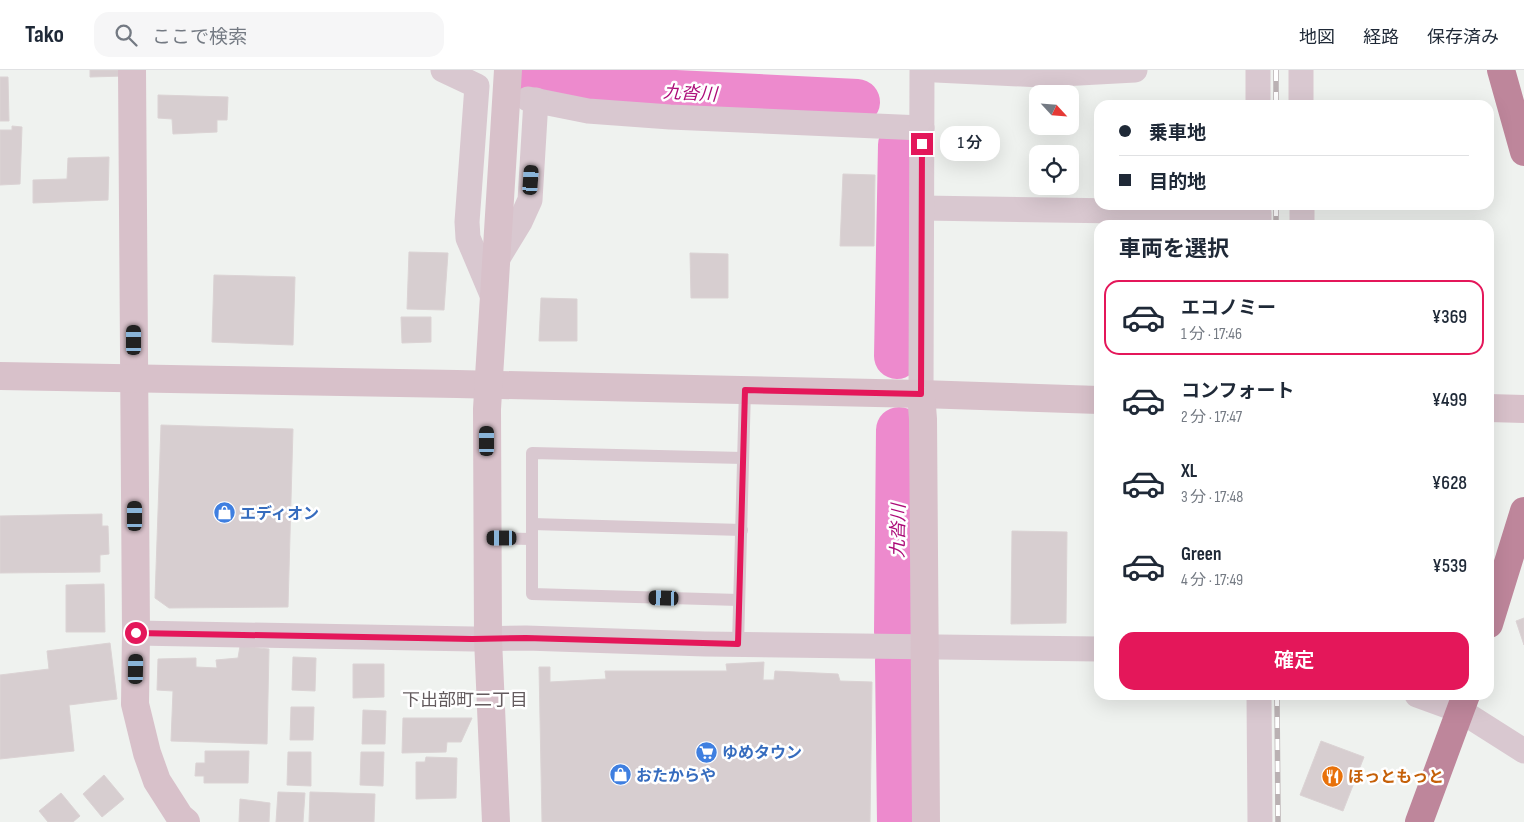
<!DOCTYPE html>
<html lang="ja">
<head>
<meta charset="utf-8">
<style>
	body { margin:0; font-family:"Sofia Sans Condensed","Noto Sans JP",sans-serif; background:#f6f6f7; color:#1f2937; height:100vh; display:flex; flex-direction:column; font-size:19px; white-space:nowrap }
	* { box-sizing:border-box; margin:0 }
	p { font-size:16px; color:#747a83 }
	.icon { flex:none; width:28px; height:28px; fill:none; stroke:currentColor; stroke-width:2; stroke-linecap:round; stroke-linejoin:round }
	.map { position:relative; flex:1; overflow:hidden }
	.details { position:absolute; left:1094px; top:150px; width:400px; height:480px; display:flex; flex-direction:column; background:#fff; border-radius:15px; box-shadow:0 5px 20px #0002 }
	.details>* { flex:none }
	.top-card { position:absolute; left:1094px; top:30px; width:400px; height:110px; border-radius:15px; box-shadow:0 5px 20px #0002; display:grid; align-content:center; height:110px; padding:0 25px; background:#fff }
	.needle { width:32px; rotate:116deg }
	.controls { position:absolute; left:1029px; top:15px; display:grid; gap:10px }
	.controls a { display:grid; place-items:center; width:50px; height:50px; border-radius:10px; background:#fff; box-shadow:0 5px 20px #0002; font-size:25px }
	.end { position:absolute; width:22px; height:22px; margin:-11px; border:6px solid #e4175a; background:#fff; box-shadow:0 0 0 2px #fff }
	.from { border-radius:50% }
	.bubble { position:absolute; height:35px; border-radius:15px; background:#fff; box-shadow:0 5px 20px #0002; font-size:16px; font-weight:600; line-height:35px; text-align:center }
	.car { position:absolute; width:15px; height:30px; margin:-15px -8px; border-radius:6px; box-shadow:0 0 4px 1px #0007; background:linear-gradient(#222 24%,#8ab4d8 0 40%,#222 0 76%,#8ab4d8 0 86%,#222 0) }
	.top-card b { display:flex; align-items:center; gap:18px; height:48px; font-size:19px }
	.top-card b+b { border-top:1px solid #e0e1e3 }
	.top-card i { width:12px; height:12px; background:#1f2937 }
	ul { padding:0; list-style:none }
	li { display:flex; align-items:center; gap:15px; height:75px; margin:0 10px 8px; padding:0 15px; border:2px solid transparent; border-radius:15px }
	li div { flex:1 }
	li b { display:block; font-size:19px }
	li em { font-style:normal; font-weight:600 }
	li.selected { border-color:#e4175a }
	li>.icon { width:45px; height:45px; stroke-width:1.5 }
	h2 { padding:0 25px; font-size:22px; line-height:60px }
	.primary-button { display:flex; gap:10px; margin-top:auto; padding:10px 25px }
	.primary-button a { flex:1; height:58px; border-radius:15px; background:#e4175a; color:#fff; font-size:20px; font-weight:600; line-height:58px; text-align:center }
	header { display:flex; align-items:center; gap:30px; box-sizing:border-box; height:70px; padding:0 25px; background:#fff; border-bottom:1px solid #e0e1e3 }
	header strong { font-size:24px }
	nav { display:flex; gap:28px; margin-inline-start:auto; font-size:18px }
	.search { width:350px; height:45px; background:#f6f6f7; display:flex; align-items:center; gap:12px; box-sizing:border-box; padding:0 18px; border-radius:15px; color:#747a83; font-size:19px }
	.map>svg:first-child { display:block }
</style>
</head>
<body>
<header>
<strong>Tako</strong>
<div class="search"><svg class="icon" aria-label="search" viewBox="0 0 24 24"><circle cx="10" cy="10" r="6"/><path d="M15 15l6 6"/></svg>ここで検索</div>
<nav><a>地図</a><a>経路</a><a>保存済み</a></nav>
</header>
<div class="map">
<svg width="1524" height="752" viewBox="0 0 1524 752">
	<rect width="100%" height="100%" fill="#eff2ef"/>
	<g fill="none" stroke-linecap="round" stroke-linejoin="round">
		<!-- river -->
		<g stroke="#ed8acd" stroke-width="46">
			<path d="M525,0L559,9L615,20L857,32"/>
			<path d="M897,286L901,75"/>
			<path d="M897,562L899,360"/>
			<path d="M898,591L900,752"/>
		</g>
	</g>
	<!-- building -->
	<g fill="#d7ced0" stroke="#dbd3d4">
		<path d="M90,0H124V6L90,7Z"/>
		<path d="M0,7H8L9,51H0Z"/>
		<path d="M158,25L228,27L227,50H217V62L173,64L172,49L158,48Z"/>
		<path d="M12,56L22,57L20,114L0,115V60H12Z"/>
		<path d="M109,87L108,130L33,133V110L67,109L68,88Z"/>
		<path d="M843,104L875,105L874,176H840Z"/>
		<path d="M409,182L448,183L444,240L407,239Z"/>
		<path d="M690,183L728,184V228H691Z"/>
		<path d="M214,205L295,207L293,275L212,272Z"/>
		<path d="M541,228L577,229V271H539Z"/>
		<path d="M401,247H431V272L402,273Z"/>
		<path d="M161,355L293,359L288,537L169,538L155,528Z"/>
		<path d="M102,444V456H108L109,484L100,485V502L0,503V446Z"/>
		<path d="M1012,461L1067,462L1066,553L1011,554Z"/>
		<path d="M104,514L105,562H66V515Z"/>
		<path d="M1524,548V575L1516,551Z"/>
		<path d="M110,573L117,629L69,635L74,681L0,689V605L49,599L47,581Z"/>
		<path d="M240,576L269,579L267,674L171,671L173,621L157,620L158,589L196,588V597L217,598L216,590L238,588Z"/>
		<path d="M293,587L316,588L315,621L292,620Z"/>
		<path d="M764,592L763,610H774L775,601L838,604L840,611L872,612L870,752H542L539,597H550V612L606,609L605,601H727L726,594Z"/>
		<path d="M353,594H384V627L353,628Z"/>
		<path d="M291,637H314L313,670H290Z"/>
		<path d="M363,640L386,641L385,674H362Z"/>
		<path d="M403,648H472L461,672H447L446,682L402,683Z"/>
		<path d="M1321,671L1364,687L1343,741L1300,725Z"/>
		<path d="M205,681H249L248,713H204V706H195L196,693H205Z"/>
		<path d="M288,682H311V716L287,715Z"/>
		<path d="M361,682H384L383,716L360,715Z"/>
		<path d="M426,687L457,688L456,728L416,729V692H425Z"/>
		<path d="M104,705L124,729L102,747L83,724Z"/>
		<path d="M278,722L305,723L303,752H276Z"/>
		<path d="M310,722L375,724L374,752H309Z"/>
		<path d="M61,723L80,746L73,752H48L39,741Z"/>
		<path d="M240,729L270,733L269,752H239Z"/>
	</g>
	<g fill="none" stroke-linecap="round" stroke-linejoin="round">
		<!-- lane -->
		<g stroke="#d9c8d0" stroke-width="12">
			<path d="M532,454L742,460"/>
			<path d="M487,468L531,469"/>
			<path d="M739,530L532,524V383L743,388"/>
			<path d="M738,574L745,320"/>
		</g>
		<!-- street -->
		<g stroke="#d9c8d0" stroke-width="25">
			<path d="M443,0L477,16L467,152L468,168L493,227"/>
			<path d="M936,0L1042,5L1135,0"/>
			<path d="M1258,0V35"/>
			<path d="M1301,0V35"/>
			<path d="M528,29L588,41L670,47L922,58"/>
			<path d="M1302,135V155"/>
			<path d="M922,138L1259,143V155"/>
			<path d="M495,193L520,152L530,130L536,30"/>
			<path d="M921,324L922,0"/>
			<path d="M136,563L473,569L526,568L705,574L1099,579"/>
			<path d="M1259,625L1260,752"/>
			<path d="M1417,625L1461,641L1524,681"/>
		</g>
		<!-- secondary -->
		<g stroke="#d8c1ca" stroke-width="28">
			<path d="M132,0L136,563L135,634L147,683L157,711L180,747L186,752"/>
			<path d="M0,306L457,314L921,324L1099,330"/>
			<path d="M921,324L923,349L926,752"/>
			<path d="M1489,338L1524,339"/>
			<path d="M496,752L488,569L487,339L508,0"/>
		</g>
		<!-- highway -->
		<g stroke="#be869b" stroke-width="28">
			<path d="M1501,0L1524,82"/>
			<path d="M1489,554L1524,441"/>
			<path d="M1419,752L1466,625"/>
		</g>
		<defs>
			<g id="rail">
				<path d="M1276,0V35"/>
				<path d="M1276,135V155"/>
				<path d="M1277,625L1278,752"/>
			</g>
		</defs>
		<!-- rail casing -->
		<use href="#rail" stroke="#bab1b3" stroke-width="5.5"/>
		<!-- rail -->
		<use href="#rail" stroke="#fff" stroke-width="4" stroke-dasharray="11" stroke-linecap="butt"/>
	</g>
	<g fill="none" stroke-linecap="round" stroke-linejoin="round">
		<!-- route -->
		<path stroke="#e4175a" stroke-width="6" d="M136,563L472,569L526,568L738,574L745,320L921,324L922,74"/>
	</g>
	<!-- icons -->
	<defs>
		<symbol id="shop-disc" viewBox="-11 -11 22 22"><circle r="9.5" fill="#3f7fe0" stroke="#fff"/><path d="M-5-2.5h2.3a2.7 3.5 0 0 1 5.4 0H5L5.5 6h-11ZM-1.5-2.5h3a1.5 2.3 0 0 0-3 0Z" fill="#fff"/></symbol>
		<symbol id="supermarket-disc" viewBox="-11 -11 22 22"><circle r="9.5" fill="#3f7fe0" stroke="#fff"/><path d="M-6-5.5h2.5l.6 2H6L4.5 2H-2.5L-4.4-4H-6ZM-1.5 3.2a1.3 1.3 0 1 0 .1 0ZM3 3.2a1.3 1.3 0 1 0 .1 0Z" fill="#fff"/></symbol>
		<symbol id="restaurant-disc" viewBox="-11 -11 22 22"><circle r="9.5" fill="#e8710a" stroke="#fff"/><path d="M-5-6h1v4h1v-4h1v4h1v-4h1v5L-1.5 .5V6h-2V.5L-5-1ZM5-6V6H3V1.5H1.5Q1.5-4 5-6Z" fill="#fff"/></symbol>
	</defs>
	<g fill-rule="evenodd">
		<use href="#shop-disc" x="212" y="430" width="25" height="25"/>
		<use href="#supermarket-disc" x="694" y="670" width="25" height="25"/>
		<use href="#shop-disc" x="608" y="692" width="25" height="25"/>
		<use href="#restaurant-disc" x="1320" y="694" width="25" height="25"/>
	</g>
	<g text-anchor="middle" stroke-width="5" stroke-linejoin="round" paint-order="stroke">
		<!-- shop labels -->
		<g font-size="16" font-weight="bold" fill="#366cbe" stroke="#fff" text-anchor="start">
			<text x="240" y="449">エディオン</text>
			<text x="722" y="688">ゆめタウン</text>
			<text x="636" y="711">おたからや</text>
		</g>
		<!-- food labels -->
		<g font-size="16" font-weight="bold" fill="#c56008" stroke="#fff" text-anchor="start">
			<text x="1348" y="712">ほっともっと</text>
		</g>
		<!-- water labels -->
		<g font-size="18" font-style="italic" fill="#ac0b78" stroke="#fff">
			<text transform="translate(690 23) rotate(3)" y="6">九沓川</text>
			<text transform="translate(898 461) rotate(-89)" y="6">九沓川</text>
		</g>
		<!-- neighbourhood labels -->
		<g font-size="18" fill="#645b5e" stroke="#fff">
			<text x="465" y="636">下出部町二丁目</text>
		</g>
	</g>
</svg>
<div class="controls">
<a><svg class="needle" viewBox="-14 -14 28 28"><path d="M0-13l5 13h-10z" fill="#e53935"/><path d="M0 13l5-13h-10z" fill="#747a83"/></svg></a>
<a><svg class="icon" aria-label="locate" viewBox="0 0 24 24"><circle cx="12" cy="12" r="6"/><path d="M12 2v4M12 18v4M2 12h4M18 12h4"/></svg></a>
</div>
<i class="end from" style="left:136px;top:563px"></i>
<i class="end" style="left:922px;top:74px"></i>
<div class="bubble" style="left:940px;top:56px;width:60px">1 分</div>
<i class="car" style="left:531px;top:110px;rotate:4deg"></i>
<i class="car" style="left:134px;top:270px;rotate:0deg"></i>
<i class="car" style="left:487px;top:371px;rotate:0deg"></i>
<i class="car" style="left:135px;top:446px;rotate:0deg"></i>
<i class="car" style="left:502px;top:468px;rotate:270deg"></i>
<i class="car" style="left:664px;top:528px;rotate:272deg"></i>
<i class="car" style="left:136px;top:599px;rotate:1deg"></i>
<div class="top-card">
<b><i class="from"></i>乗車地</b>
<b><i></i>目的地</b>
</div>
<section class="details">
<h2>車両を選択</h2>
<ul>
<li class="selected"><svg class="icon" aria-label="car" viewBox="0 0 24 24"><path d="M5 17H2v-5l4-1 3-4h7l3 4 3 1v5h-3M9 17h6M6 11h13"/><circle cx="7" cy="17" r="2"/><circle cx="17" cy="17" r="2"/></svg><div><b>エコノミー</b><p>1 分 · 17:46</p></div><em>¥369</em></li>
<li><svg class="icon" aria-label="car" viewBox="0 0 24 24"><path d="M5 17H2v-5l4-1 3-4h7l3 4 3 1v5h-3M9 17h6M6 11h13"/><circle cx="7" cy="17" r="2"/><circle cx="17" cy="17" r="2"/></svg><div><b>コンフォート</b><p>2 分 · 17:47</p></div><em>¥499</em></li>
<li><svg class="icon" aria-label="car" viewBox="0 0 24 24"><path d="M5 17H2v-5l4-1 3-4h7l3 4 3 1v5h-3M9 17h6M6 11h13"/><circle cx="7" cy="17" r="2"/><circle cx="17" cy="17" r="2"/></svg><div><b>XL</b><p>3 分 · 17:48</p></div><em>¥628</em></li>
<li><svg class="icon" aria-label="car" viewBox="0 0 24 24"><path d="M5 17H2v-5l4-1 3-4h7l3 4 3 1v5h-3M9 17h6M6 11h13"/><circle cx="7" cy="17" r="2"/><circle cx="17" cy="17" r="2"/></svg><div><b>Green</b><p>4 分 · 17:49</p></div><em>¥539</em></li>
</ul>
<div class="primary-button"><a>確定</a></div>
</section>
</div>
</body>
</html>
